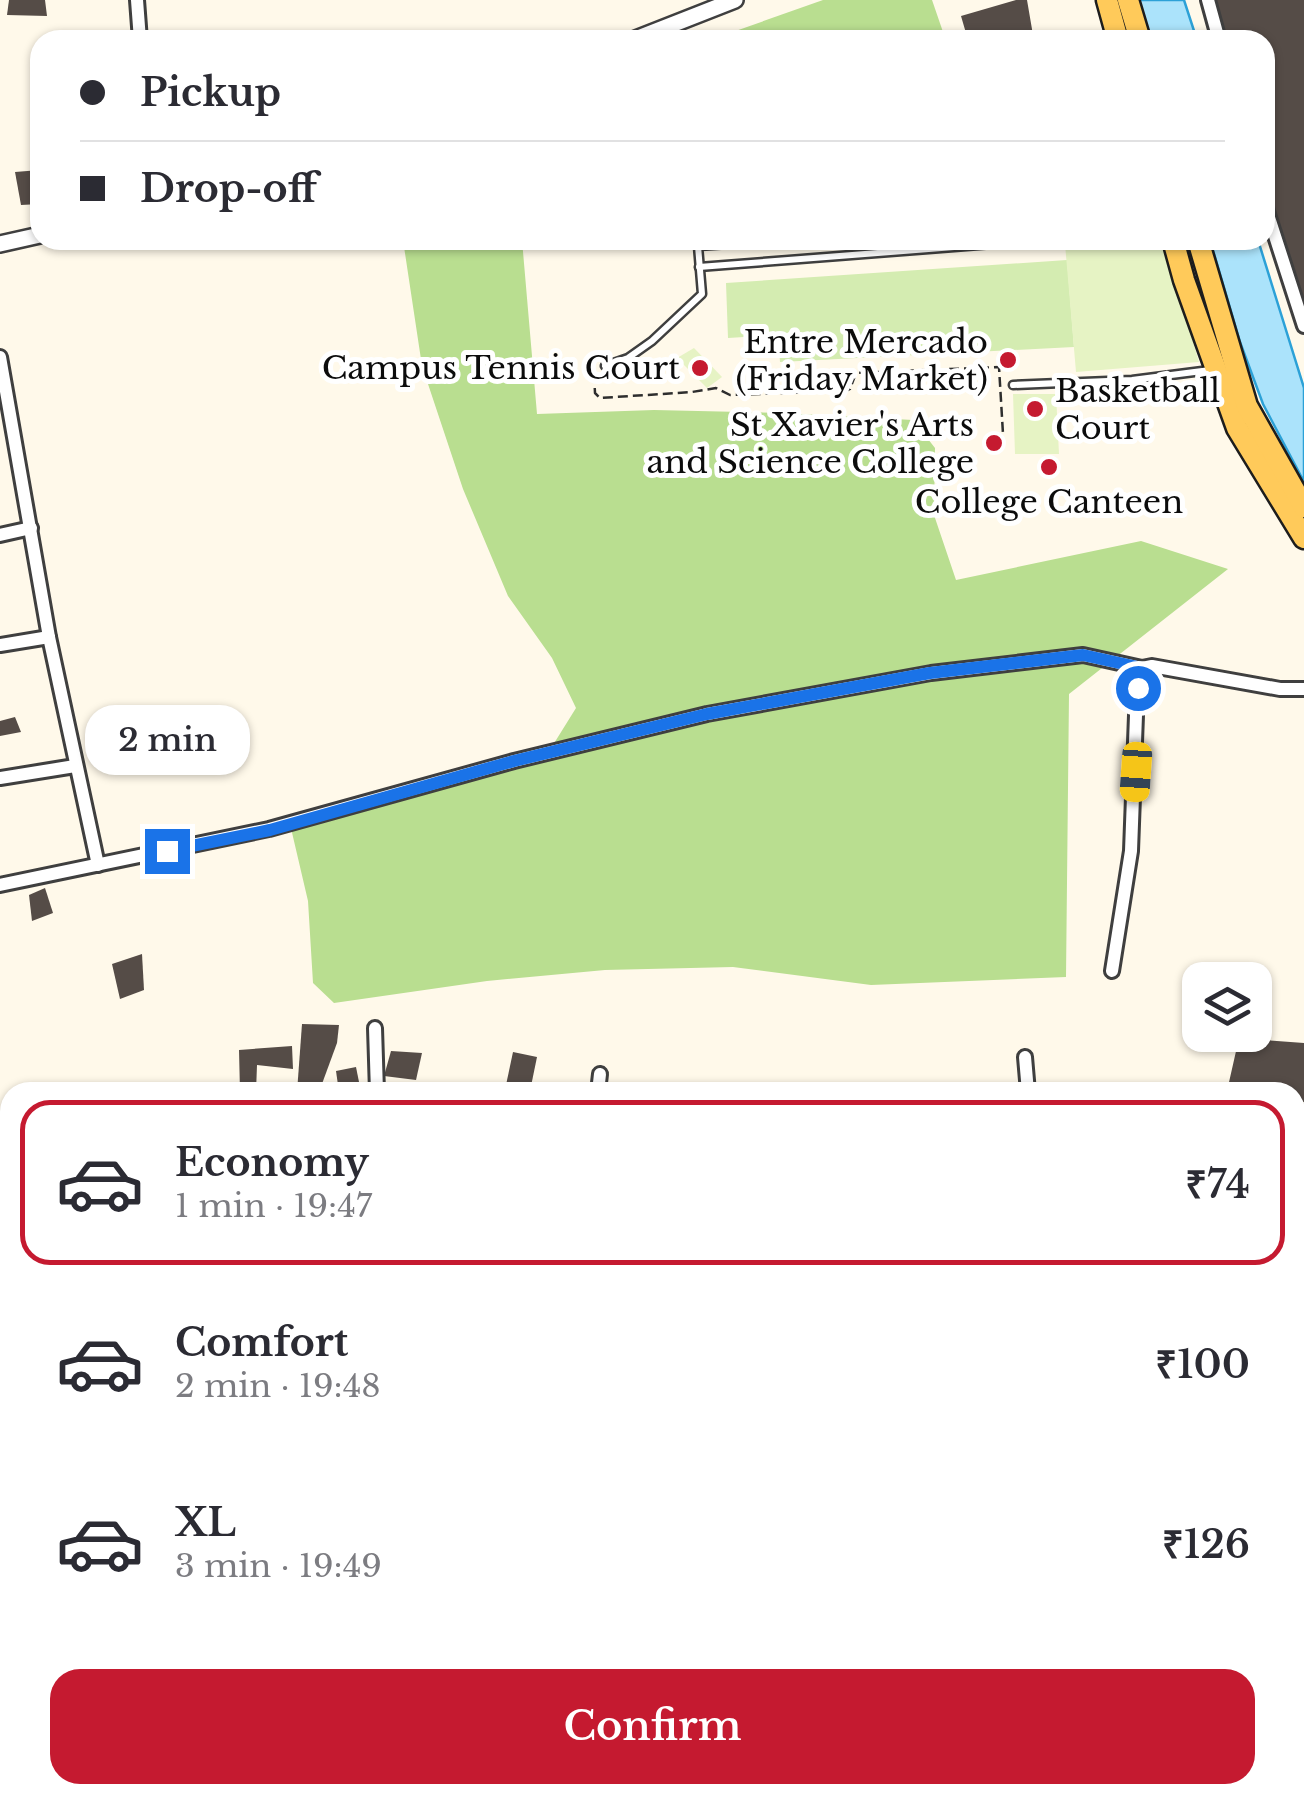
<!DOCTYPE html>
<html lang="en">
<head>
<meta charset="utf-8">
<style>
	body { margin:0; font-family:"Libre Baskerville",serif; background:#f7f7f7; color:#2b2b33; height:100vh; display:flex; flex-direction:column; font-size:38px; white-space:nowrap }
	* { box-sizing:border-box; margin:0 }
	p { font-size:32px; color:#7c7c81 }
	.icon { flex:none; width:55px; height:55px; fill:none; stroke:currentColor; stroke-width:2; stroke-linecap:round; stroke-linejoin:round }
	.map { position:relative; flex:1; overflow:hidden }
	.details { position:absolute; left:0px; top:1082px; width:1305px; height:722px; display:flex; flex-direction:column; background:#fff; border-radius:30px 30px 0 0; box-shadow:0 2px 8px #0004 }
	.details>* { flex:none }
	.top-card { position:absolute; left:30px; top:30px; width:1245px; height:220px; border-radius:30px; box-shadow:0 2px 8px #0004; display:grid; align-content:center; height:220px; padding:0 50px; background:#fff }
	.buttons { position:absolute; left:1182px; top:962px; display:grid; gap:20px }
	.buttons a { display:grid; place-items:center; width:90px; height:90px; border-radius:20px; background:#fff; box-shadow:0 2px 8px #0004; font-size:50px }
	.end { position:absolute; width:45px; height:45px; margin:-22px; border:12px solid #1a73e8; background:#fff; box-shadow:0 0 0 5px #fff }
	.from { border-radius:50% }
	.bubble { position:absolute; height:70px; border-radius:30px; background:#fff; box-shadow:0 2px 8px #0004; font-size:32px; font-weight:600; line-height:70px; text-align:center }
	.car { position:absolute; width:30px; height:60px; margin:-30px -15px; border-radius:12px; box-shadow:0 0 8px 2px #0007; background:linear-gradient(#f5c518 24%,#345 0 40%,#f5c518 0 76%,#345 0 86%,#f5c518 0) }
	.top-card b { display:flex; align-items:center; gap:35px; height:95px; font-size:38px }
	.top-card b+b { border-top:2px solid #e1e1e2 }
	.top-card i { width:25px; height:25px; background:#2b2b33 }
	ul { padding:18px 0 0; list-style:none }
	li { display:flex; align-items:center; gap:30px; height:165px; margin:0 20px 15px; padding:0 30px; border:5px solid transparent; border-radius:30px }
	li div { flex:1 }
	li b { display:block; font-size:38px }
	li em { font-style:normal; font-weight:600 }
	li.on { border-color:#c51a30 }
	li>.icon { width:90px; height:90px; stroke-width:1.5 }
	.primary-button { display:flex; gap:20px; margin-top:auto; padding:20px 50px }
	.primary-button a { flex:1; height:115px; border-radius:30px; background:#c51a30; color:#fff; font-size:40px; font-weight:600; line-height:115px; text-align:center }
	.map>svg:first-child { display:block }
</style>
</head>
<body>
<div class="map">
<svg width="1304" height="1804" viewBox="0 0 1304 1804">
	<rect width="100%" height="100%" fill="#fff9ea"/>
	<!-- green -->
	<path fill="#d4ecb1" d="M1067,260L1074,347L780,362L778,335L728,338L726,283Z"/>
	<!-- forest -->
	<g fill="#b9de90">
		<path d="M823,0H932L943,32L939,40H710Z"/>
		<path d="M403,240H522L537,414L654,410L781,413L913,420L935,448L934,515L956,580L1141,541L1228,569L1069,694L1066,977L871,985L733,967L605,970L487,981L334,1003L313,983L308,901L290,824L548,753L576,708L552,658L508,596L463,489L422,366Z"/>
	</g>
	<!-- pitch -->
	<g fill="#e6f3c4">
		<path d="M1103,240H1163L1199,362L1076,372L1065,244Z"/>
		<path d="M694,348L722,377L707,388L677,358Z"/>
		<path d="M1013,394H1056L1059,454H1015Z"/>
	</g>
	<!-- water -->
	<g fill="#abe3fb" stroke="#2ca1d7" stroke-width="2.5">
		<path d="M1138,0H1184L1197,40H1150Z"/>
		<path d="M1210,240H1258L1304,388V482L1263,404L1240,342Z"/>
	</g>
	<!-- building -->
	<g fill="#554c47">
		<path d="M9,0H45L47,16L7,15Z"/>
		<path d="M1016,0H1027L1033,35L1012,38L1013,40H968L961,16Z"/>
		<path d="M1208,0H1304V323L1265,205V40H1219Z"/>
		<rect x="355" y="35" width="38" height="5"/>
		<path d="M40,170V204L21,205L15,172Z"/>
		<path d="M15,717L21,732L0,736V721Z"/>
		<path d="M45,888L53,913L32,921L29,895Z"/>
		<path d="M142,954L144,990L120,999L112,964Z"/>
		<path d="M302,1024L339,1025L337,1043L319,1092H297Z"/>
		<path d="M1239,1038L1304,1043V1102L1295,1101V1092L1227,1091Z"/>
		<path d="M292,1046L293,1069L257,1065L256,1092H240L239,1050Z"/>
		<path d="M391,1051L422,1053L416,1080L384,1076Z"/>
		<path d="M513,1052L537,1057L530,1091L506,1085Z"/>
		<path d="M356,1067L361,1092H339L336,1071Z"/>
		<path d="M1295,1133L1304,1152V1173L1295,1172Z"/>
		<path d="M1295,1708L1304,1709V1735L1295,1736Z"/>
		<path d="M1304,1788L1302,1804H1262L1260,1795H1295V1789Z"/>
		<path d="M20,1795H68V1803L39,1801L38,1804H18Z"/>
		<path d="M961,1795H990L987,1803L960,1801Z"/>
		<path d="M1183,1795H1217L1222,1804H1196L1195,1801L1184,1800Z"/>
		<path d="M1238,1795H1255L1257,1804H1240Z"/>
	</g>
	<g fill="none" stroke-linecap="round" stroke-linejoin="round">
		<defs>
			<g id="service">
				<path d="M699,267L1044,240"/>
				<path d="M605,366L628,358L652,341L702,294L698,246L792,240"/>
				<path d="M1013,385L1132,380L1210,370"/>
			</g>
			<g id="minor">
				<path d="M137,0L140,40"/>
				<path d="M1208,0L1219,40"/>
				<path d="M1265,205L1304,326"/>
				<path d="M0,357L49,637L98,865"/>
				<path d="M0,535L31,528"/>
				<path d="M0,645L49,637"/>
				<path d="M0,778L75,766"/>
				<path d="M0,885L269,829L514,761L707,714L931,673L1083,655L1142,668"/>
				<path d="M1112,971L1131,851L1137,688L1142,668L1152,666L1280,689H1304"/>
				<path d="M375,1028L377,1092"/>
				<path d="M1025,1057L1028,1092"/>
				<path d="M598,1092L600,1074"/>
				<path d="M1295,1203H1304"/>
				<path d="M1295,1342L1304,1303"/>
				<path d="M0,1421L10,1419"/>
				<path d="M1295,1458H1304"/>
				<path d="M0,1471V1489"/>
				<path d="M0,1707L7,1762L9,1804"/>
				<path d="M513,1795L514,1800L550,1802L551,1804"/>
				<path d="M741,1795V1804"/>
				<path d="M835,1795L838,1804"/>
				<path d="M82,1804L85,1795"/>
				<path d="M215,1804L223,1795"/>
				<path d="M902,1804L916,1795"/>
			</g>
			<g id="tertiary">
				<path d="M633,40L735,0"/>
				<path d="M0,244L40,235"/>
			</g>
			<g id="primary">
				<path d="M1107,0L1118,40"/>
				<path d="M1128,0L1140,40"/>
				<path d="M1173,240L1184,280L1237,428L1304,538"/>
				<path d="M1198,240L1247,406L1304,507"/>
			</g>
		</defs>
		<!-- service casing -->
		<use href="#service" stroke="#3f3f3f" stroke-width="11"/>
		<!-- minor casing -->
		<use href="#minor" stroke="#3f3f3f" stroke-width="18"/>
		<!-- tertiary casing -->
		<use href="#tertiary" stroke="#3f3f3f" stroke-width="20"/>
		<!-- primary casing -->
		<use href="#primary" stroke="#1d1d1d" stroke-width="25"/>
		<!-- path -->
		<g stroke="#2e2e2e" stroke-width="2.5" stroke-dasharray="10 5" stroke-linecap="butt">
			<path d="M592,354L593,365"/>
			<path d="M594,373L595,393L600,398L692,392L716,388L730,395L846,391L850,389L856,373L999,367L1003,434"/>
		</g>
		<!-- service -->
		<use href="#service" stroke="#fff" stroke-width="6"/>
		<!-- minor -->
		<use href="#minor" stroke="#fff" stroke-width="12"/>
		<!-- tertiary -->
		<use href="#tertiary" stroke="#fff" stroke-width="15"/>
		<!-- primary -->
		<use href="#primary" stroke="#ffca5a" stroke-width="20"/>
	</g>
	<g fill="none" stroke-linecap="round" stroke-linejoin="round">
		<!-- route -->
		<path stroke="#1a73e8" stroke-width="12" d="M167,851L270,830L514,761L707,714L930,673L1083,655L1142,668L1138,688"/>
	</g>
	<!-- markers -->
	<g fill="#c51a30" stroke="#fff" stroke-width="4">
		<circle cx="1008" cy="360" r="10"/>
		<circle cx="700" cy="368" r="10"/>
		<circle cx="1035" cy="409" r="10"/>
		<circle cx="994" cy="443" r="10"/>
		<circle cx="1049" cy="467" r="10"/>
	</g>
	<g text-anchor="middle" stroke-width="10" stroke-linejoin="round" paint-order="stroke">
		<!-- poi labels -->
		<g font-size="32" fill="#0c0c0c" stroke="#fff" text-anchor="end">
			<text x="988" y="353">Entre Mercado<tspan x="988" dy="37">(Friday Market)</tspan></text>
			<text x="680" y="379">Campus Tennis Court</text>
			<text x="1055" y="402" text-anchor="start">Basketball<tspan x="1055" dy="37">Court</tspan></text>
			<text x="974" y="436">St Xavier's Arts<tspan x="974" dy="37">and Science College</tspan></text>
			<text x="1049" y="513" text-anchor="middle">College Canteen</text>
		</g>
	</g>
</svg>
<div class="buttons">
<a><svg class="icon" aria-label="layers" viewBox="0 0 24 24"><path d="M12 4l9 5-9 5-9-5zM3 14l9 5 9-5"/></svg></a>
</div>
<i class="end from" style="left:1138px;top:688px"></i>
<i class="end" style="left:167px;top:851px"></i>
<div class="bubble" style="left:85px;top:705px;width:165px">2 min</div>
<i class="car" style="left:1136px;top:772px;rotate:184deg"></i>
<div class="top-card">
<b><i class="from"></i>Pickup</b>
<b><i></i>Drop-off</b>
</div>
<section class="details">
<ul>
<li class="on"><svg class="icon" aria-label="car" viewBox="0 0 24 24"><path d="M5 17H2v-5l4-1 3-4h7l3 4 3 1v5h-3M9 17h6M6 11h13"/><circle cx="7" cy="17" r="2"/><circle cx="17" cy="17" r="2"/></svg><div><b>Economy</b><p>1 min · 19:47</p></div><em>₹74</em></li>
<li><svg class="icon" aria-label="car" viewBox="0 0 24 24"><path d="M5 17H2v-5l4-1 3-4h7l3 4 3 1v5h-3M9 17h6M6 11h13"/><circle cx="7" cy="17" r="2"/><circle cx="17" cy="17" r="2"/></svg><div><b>Comfort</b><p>2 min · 19:48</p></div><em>₹100</em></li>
<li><svg class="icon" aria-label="car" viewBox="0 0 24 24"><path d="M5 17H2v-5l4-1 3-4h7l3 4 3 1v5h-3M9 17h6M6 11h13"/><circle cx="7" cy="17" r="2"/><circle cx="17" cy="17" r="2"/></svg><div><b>XL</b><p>3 min · 19:49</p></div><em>₹126</em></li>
</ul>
<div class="primary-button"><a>Confirm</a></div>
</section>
</div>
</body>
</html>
